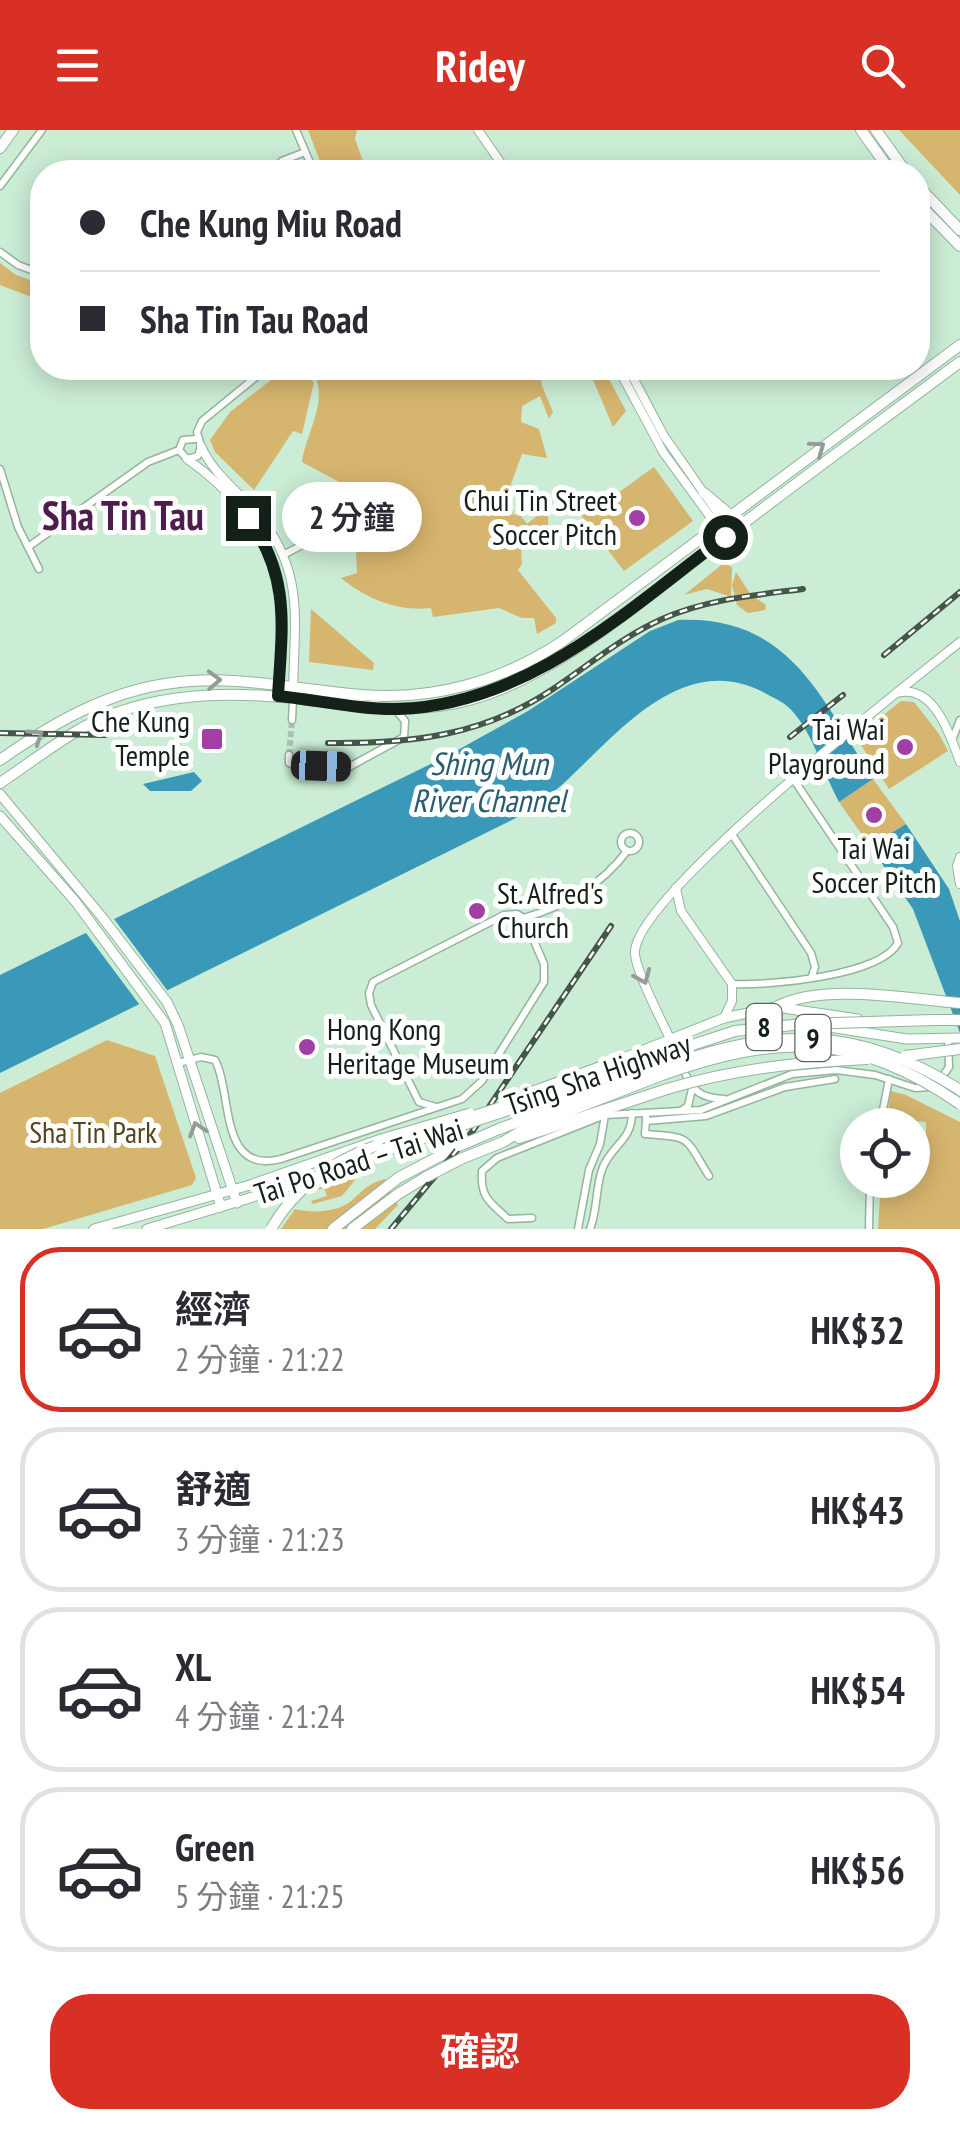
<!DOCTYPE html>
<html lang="zh-TW">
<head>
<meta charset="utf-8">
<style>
	body { margin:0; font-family:"PT Sans Narrow","Noto Sans TC",sans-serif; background:#f2f2f3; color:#2b2b33; height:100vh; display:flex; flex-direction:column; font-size:38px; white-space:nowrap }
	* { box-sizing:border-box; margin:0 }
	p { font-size:32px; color:#7c7c81 }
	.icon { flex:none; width:55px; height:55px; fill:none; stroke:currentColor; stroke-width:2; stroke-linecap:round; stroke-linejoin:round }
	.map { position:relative; height:1099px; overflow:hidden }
	.side { display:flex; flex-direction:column; background:#fff; flex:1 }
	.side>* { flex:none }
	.guide { position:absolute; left:30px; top:30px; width:900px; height:220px; border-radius:40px; box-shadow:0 5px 25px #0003; display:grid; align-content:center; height:220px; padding:0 50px; background:#fff }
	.tools { position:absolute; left:840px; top:978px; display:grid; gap:20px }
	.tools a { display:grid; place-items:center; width:90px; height:90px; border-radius:50%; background:#fff; box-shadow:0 5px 25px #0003; font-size:50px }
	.end { position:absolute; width:45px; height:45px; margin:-22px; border:12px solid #142118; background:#fff; box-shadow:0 0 0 5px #fff }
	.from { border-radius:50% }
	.bubble { position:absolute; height:70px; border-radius:35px; background:#fff; box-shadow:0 5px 25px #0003; font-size:32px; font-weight:600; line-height:70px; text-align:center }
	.car { position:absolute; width:30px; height:60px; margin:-30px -15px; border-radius:12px; box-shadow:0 0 8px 2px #0007; background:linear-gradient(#222 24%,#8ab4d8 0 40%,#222 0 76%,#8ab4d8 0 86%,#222 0) }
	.guide b { display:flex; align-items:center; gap:35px; height:95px; font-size:38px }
	.guide b+b { border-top:2px solid #e1e1e2 }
	.guide i { width:25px; height:25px; background:#2b2b33 }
	ul { padding:18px 0 0; list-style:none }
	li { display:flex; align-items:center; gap:30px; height:165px; margin:0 20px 15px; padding:0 30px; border:5px solid #e1e1e2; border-radius:40px }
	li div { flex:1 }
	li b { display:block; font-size:38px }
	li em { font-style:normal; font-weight:600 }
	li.on { border-color:#d93025 }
	li>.icon { width:90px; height:90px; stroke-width:1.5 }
	.action { display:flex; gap:20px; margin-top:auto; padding:20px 50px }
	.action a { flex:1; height:115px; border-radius:40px; background:#d93025; color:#fff; font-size:40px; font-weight:600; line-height:115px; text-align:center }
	header { display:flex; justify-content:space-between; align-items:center; height:130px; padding:0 50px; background:#d93025; color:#fff; font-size:45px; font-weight:600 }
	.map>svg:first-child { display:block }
</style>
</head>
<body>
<header><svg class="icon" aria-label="menu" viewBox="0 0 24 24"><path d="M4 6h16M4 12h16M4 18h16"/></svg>Ridey<svg class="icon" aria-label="search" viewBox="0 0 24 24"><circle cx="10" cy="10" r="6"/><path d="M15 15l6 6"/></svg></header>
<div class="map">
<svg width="960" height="1099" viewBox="0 0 960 1099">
	<rect width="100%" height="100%" fill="#cbedd5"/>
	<!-- green -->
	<g fill="#d6b56e">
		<path d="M308,0H357L355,9L367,42H324Z"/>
		<path d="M899,0H960V65Z"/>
		<path d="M0,133L16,145L42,154V171L0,155Z"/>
		<path d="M286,238H298L314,252L302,304L293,301L254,360L215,322L210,310L230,282Z"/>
		<path d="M349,238H539L542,256L553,282L549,289L540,266L522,276L521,292L539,299L547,328L522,324L505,370L514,382L512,384L521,386L527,394L550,375L556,376L548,382V396C527,406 519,408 522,434L518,440L556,488V493L537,504L534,488H522L499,478L433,487L431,478C399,482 366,469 341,448L357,443L356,422L344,393L349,380L363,378L369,368L302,332C305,306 330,268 313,244Z"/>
		<path d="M588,238H603L626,281L613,297Z"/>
		<path d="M654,337L693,391L624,441L581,385C598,380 636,349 654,337Z"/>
		<path d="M724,433L732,437L731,467L707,459L684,465Z"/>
		<path d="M736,442L751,465L766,475L765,480L748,483L737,475L732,455Z"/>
		<path d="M311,479L374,533L373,540L309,532Z"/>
		<path d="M901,571L914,572L939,604L948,621L889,659L856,607Z"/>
		<path d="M873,649L906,694L870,716L839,672Z"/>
		<path d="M107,910L155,926L196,1048L192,1055L43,1099H0V963Z"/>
		<path d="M891,961L906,965L960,992V1099H878L881,1050H912L913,1013L926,1014V992L887,988Z"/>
		<path d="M370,1032L342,1066L313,1074L311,1071L327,1066L324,1058L313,1061Z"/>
		<path d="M385,1049L398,1075L375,1099H281L295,1079C311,1083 336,1083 351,1071C364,1060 367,1054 385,1049Z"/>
	</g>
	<!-- water -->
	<g fill="#3a99b8">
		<path d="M678,490C790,485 821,568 873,649L839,672C823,643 815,608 794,583C785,572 775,569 763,562C682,520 616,605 564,653C549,667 531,678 514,689L0,943V845L447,626L528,581L650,501Z"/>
		<path d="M194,642L202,651L191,661H150L143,654Z"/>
		<path d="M906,694L949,759L960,791V903L913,779L870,716Z"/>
	</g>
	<!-- pier -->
	<path fill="#cbedd5" d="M111,785L170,864L142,878L83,799Z"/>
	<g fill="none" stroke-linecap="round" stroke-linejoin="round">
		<!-- minor-tunnel -->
		<path stroke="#a6c4af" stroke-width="6" stroke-dasharray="6 3" stroke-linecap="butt" d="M289,625L292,590"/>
		<defs>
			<g id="minor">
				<path d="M296,0L314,42"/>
				<path d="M271,42L282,31L305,22"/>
				<path d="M0,56L42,0"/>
				<path d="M0,122L18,135L42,144"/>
				<path d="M179,320L187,329L198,326L201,316L197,302L202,291L267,238"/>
				<path d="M179,320L183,310L196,309"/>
				<path d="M0,339L18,397L39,439"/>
				<path d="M28,417L148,332L179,320"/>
				<path d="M283,425L310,411"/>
				<path d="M292,590L293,569"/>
				<path d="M952,610L960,590"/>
				<path d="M289,625V633L294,635L349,637L404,607L405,591L395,579"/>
				<circle cx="630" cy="712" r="9"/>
				<path d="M731,703L811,823L815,837L812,846"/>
				<path d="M732,854C768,856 880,846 898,813L893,797L794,650"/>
				<path d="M178,933L201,927L215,930C233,963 218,1045 281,1029L462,969L482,951L544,852V834L524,788"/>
				<path d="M683,939C693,961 699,968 724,969"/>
				<path d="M940,950L949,937L948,909"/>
				<path d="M436,977L419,972L371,875L369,863L373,852L504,785L517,784L524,788C565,776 601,756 627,721"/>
				<path d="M682,980L688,976L692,959"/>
				<path d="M646,984V991L706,986L785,957L835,949"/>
				<path d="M646,991L645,1004C692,1008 683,1004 709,1046"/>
				<path d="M880,995L889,949"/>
				<path d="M532,1088L508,1089C490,1072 480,1068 482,1041L497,1028L605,985L701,980L792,944L836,940L875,945L915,958L930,957"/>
				<path d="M578,1099L589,1040L600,1014L605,985"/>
				<path d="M590,1099C598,1079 595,1057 603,1037C613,1014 632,1010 632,983"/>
				<path d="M869,1099L870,1050"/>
			</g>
			<g id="tertiary">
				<path d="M478,0L507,42"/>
				<path d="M618,238L663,322L725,407"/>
				<path d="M628,238L664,306L731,402"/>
				<path d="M201,316C212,342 237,361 256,382C308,443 293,496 293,568"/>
				<path d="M187,329C229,358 272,406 280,458C286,493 280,531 277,566"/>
				<path d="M897,563C934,553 950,605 960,632"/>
				<path d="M960,727L957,736L960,754"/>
				<path d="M676,758L681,781L732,854V871L724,888"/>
				<path d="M672,913C664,895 633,837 635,821C639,763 905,556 960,512"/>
			</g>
			<g id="secondary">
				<path d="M0,664L102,787L167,872L178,895L237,1073"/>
				<path d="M0,686L75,771L165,893L221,1077"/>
				<path d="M829,897L907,909L960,908"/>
				<path d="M621,929L724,888L776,877L858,889"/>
				<path d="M331,1041L392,1019"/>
				<path d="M94,1099L250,1055L381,1009"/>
				<path d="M147,1099L312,1049"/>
			</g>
			<g id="primary">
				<path d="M861,0L891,42"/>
				<path d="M876,0L906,42"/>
				<path d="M918,56L960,100"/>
				<path d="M918,73L960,116"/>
				<path d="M704,363L729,384"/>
				<path d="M0,630C51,594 108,561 172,553C236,544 297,560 361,565C433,571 503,551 563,511L960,215"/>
				<path d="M0,653C27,635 54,614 82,598C153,560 234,561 311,570C365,575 415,585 469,570C555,547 641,471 711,418C793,355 877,294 960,232"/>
			</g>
			<g id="trunk">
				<path d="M0,18L13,0"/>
				<path d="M776,877C822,852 908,869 960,873"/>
				<path d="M934,890H960"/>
				<path d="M499,999L660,939"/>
				<path d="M519,1008L667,959"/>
				<path d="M375,1016L465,989"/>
				<path d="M463,1028L503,1012L528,997L662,945"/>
				<path d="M333,1099L398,1048L459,1016"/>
				<path d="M352,1099L398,1064L426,1047"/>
			</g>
		</defs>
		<!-- minor casing -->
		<use href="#minor" stroke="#94b49d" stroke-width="9"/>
		<!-- tertiary casing -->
		<use href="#tertiary" stroke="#94b49d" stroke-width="10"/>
		<!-- secondary casing -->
		<use href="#secondary" stroke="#94b49d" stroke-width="11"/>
		<!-- primary casing -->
		<use href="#primary" stroke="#94b49d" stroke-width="12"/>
		<!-- trunk casing -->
		<use href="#trunk" stroke="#94b49d" stroke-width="12"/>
		<!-- minor -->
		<use href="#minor" stroke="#fff" stroke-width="6"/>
		<!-- tertiary -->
		<use href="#tertiary" stroke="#fff" stroke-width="8"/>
		<!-- secondary -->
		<use href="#secondary" stroke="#fff" stroke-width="9"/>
		<!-- primary -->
		<use href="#primary" stroke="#fff" stroke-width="10"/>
		<!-- trunk -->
		<use href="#trunk" stroke="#fff" stroke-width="10"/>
		<defs>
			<g id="rail">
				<path d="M884,525L960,462"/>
				<path d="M0,603L105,605"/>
				<path d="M790,607L843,565"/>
				<path d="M328,613C410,614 483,606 553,559C589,535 622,507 662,489C707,469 756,465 803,459"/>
				<path d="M391,1099L472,1002L611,796"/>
			</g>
		</defs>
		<!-- rail casing -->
		<use href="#rail" stroke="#435649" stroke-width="6"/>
		<!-- rail -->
		<use href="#rail" stroke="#fff" stroke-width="2.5" stroke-dasharray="8" stroke-linecap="butt"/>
		<defs>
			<g id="secondary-bridge">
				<path d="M503,972L621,929"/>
				<path d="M381,1009L470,983"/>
				<path d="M392,1019L607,948"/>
			</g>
			<g id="trunk-bridge">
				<path d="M905,926L960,919"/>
				<path d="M660,939C769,896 859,895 960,960"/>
				<path d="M662,945C778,904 856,902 960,974"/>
				<path d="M667,959C734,939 799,932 868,929"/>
				<path d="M465,989L735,901L802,894L934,890"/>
				<path d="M459,1016L499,999"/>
				<path d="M426,1047L463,1028"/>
				<path d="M271,1099C295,1057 331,1032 375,1016"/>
			</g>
		</defs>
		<!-- secondary-bridge casing -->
		<use href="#secondary-bridge" stroke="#94b49d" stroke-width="11" stroke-linecap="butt"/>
		<!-- trunk-bridge casing -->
		<use href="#trunk-bridge" stroke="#94b49d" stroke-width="12" stroke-linecap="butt"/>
		<!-- secondary-bridge -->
		<use href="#secondary-bridge" stroke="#fff" stroke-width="9"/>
		<!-- trunk-bridge -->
		<use href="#trunk-bridge" stroke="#fff" stroke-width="10"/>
	</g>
	<!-- one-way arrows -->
	<defs><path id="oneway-chevron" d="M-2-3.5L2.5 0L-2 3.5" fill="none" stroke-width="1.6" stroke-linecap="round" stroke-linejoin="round" transform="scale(2.5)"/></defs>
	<g stroke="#959b97">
		<use href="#oneway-chevron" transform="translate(818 318) rotate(-36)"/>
		<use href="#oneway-chevron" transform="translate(214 550) rotate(-2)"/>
		<use href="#oneway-chevron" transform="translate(36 606) rotate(-34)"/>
		<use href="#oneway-chevron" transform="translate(643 847) rotate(67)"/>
		<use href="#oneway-chevron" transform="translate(197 999) rotate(-107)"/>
	</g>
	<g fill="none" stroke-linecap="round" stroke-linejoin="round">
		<!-- route -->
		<path stroke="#142118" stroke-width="12" d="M248,388C291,447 282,498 278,566C318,570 359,580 399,579C529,574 626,481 725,407"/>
	</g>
	<!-- markers -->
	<g fill="#a23fa5" stroke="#fff" stroke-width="4">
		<circle cx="637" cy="388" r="10"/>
		<rect x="200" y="597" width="24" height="24" rx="5"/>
		<circle cx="905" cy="617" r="10"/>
		<circle cx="874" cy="685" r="10"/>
		<circle cx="477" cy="781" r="10"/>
		<circle cx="307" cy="917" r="10"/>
	</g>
	<g text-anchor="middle" stroke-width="10" stroke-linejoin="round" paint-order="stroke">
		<!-- shield labels -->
		<g fill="#fff" stroke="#5a645d" stroke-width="2.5">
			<rect x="746.5" y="874" width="35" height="46" rx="8"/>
			<rect x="795.5" y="885" width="35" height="46" rx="8"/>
		</g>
		<g font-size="28" font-weight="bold" fill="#142118">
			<text x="764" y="907">8</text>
			<text x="813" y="918">9</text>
		</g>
		<!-- poi labels -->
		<g font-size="30" fill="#142118" stroke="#fff" text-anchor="end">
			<text x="617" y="381">Chui Tin Street<tspan x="617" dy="34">Soccer Pitch</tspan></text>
			<text x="190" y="602">Che Kung<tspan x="190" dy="34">Temple</tspan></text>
			<text x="885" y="610">Tai Wai<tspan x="885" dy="34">Playground</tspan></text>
			<text x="874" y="729" text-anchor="middle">Tai Wai<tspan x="874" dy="34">Soccer Pitch</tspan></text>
			<text x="497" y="774" text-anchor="start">St. Alfred's<tspan x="497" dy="34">Church</tspan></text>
			<text x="327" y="910" text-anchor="start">Hong Kong<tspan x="327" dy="34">Heritage Museum</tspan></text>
		</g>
		<!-- street labels -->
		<g font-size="30" fill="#142118" stroke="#fff">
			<text transform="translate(598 945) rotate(-19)" y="10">Tsing Sha Highway</text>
			<text transform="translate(359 1032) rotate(-18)" y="10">Tai Po Road – Tai Wai</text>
		</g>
		<!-- park labels -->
		<g font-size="30" fill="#56441d" stroke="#fff">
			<text x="93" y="1013">Sha Tin Park</text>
		</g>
		<!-- water labels -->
		<g font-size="32" font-style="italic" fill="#295c6d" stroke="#fff">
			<text x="489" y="645">Shing Mun<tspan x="489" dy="37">River Channel</tspan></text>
		</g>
		<!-- district labels -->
		<g font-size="40" font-weight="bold" fill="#4d1d4e" stroke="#fff">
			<text x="123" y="400">Sha Tin Tau</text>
		</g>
	</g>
</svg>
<div class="tools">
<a><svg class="icon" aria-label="locate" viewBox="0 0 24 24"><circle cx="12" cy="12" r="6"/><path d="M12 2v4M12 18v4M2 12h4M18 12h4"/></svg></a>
</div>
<i class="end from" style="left:725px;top:407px"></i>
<i class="end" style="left:248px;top:388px"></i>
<div class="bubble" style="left:282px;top:352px;width:140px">2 分鐘</div>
<i class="car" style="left:321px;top:636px;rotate:92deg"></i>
<div class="guide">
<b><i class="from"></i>Che Kung Miu Road</b>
<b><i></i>Sha Tin Tau Road</b>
</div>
</div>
<section class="side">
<ul>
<li class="on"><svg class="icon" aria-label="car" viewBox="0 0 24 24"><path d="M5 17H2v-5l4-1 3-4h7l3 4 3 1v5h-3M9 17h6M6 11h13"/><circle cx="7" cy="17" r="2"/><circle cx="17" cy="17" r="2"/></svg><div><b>經濟</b><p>2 分鐘 · 21:22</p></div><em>HK$32</em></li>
<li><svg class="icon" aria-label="car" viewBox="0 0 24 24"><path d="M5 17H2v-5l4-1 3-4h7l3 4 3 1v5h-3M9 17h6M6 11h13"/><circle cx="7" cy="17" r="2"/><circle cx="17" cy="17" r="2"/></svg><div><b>舒適</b><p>3 分鐘 · 21:23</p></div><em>HK$43</em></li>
<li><svg class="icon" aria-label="car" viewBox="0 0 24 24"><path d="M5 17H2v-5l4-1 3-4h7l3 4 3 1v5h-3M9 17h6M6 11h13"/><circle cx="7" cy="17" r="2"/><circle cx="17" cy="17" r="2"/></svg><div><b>XL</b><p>4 分鐘 · 21:24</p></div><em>HK$54</em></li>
<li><svg class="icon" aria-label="car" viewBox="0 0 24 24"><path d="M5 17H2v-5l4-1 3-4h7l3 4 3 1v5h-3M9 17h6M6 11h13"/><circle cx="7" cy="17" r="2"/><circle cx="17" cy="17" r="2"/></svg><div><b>Green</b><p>5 分鐘 · 21:25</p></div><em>HK$56</em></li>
</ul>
<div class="action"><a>確認</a></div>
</section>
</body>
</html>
